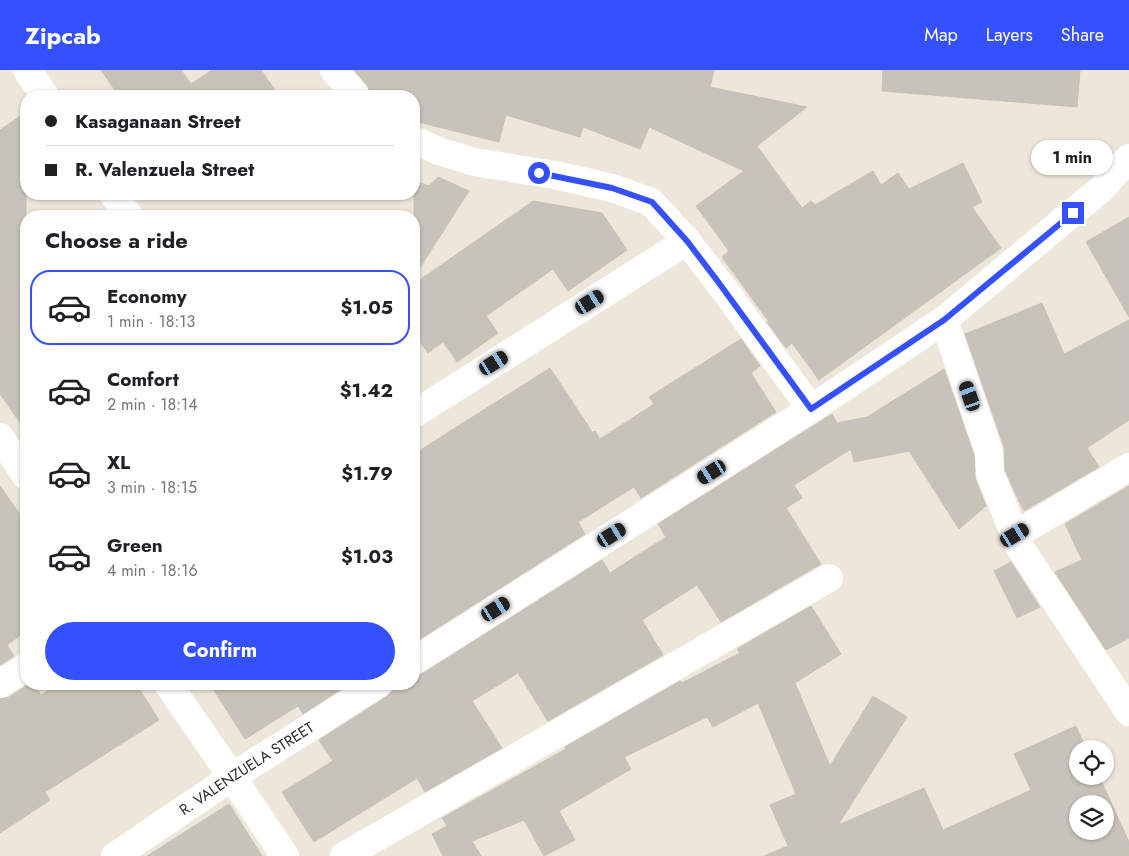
<!DOCTYPE html>
<html lang="en">
<head>
<meta charset="utf-8">
<style>
	body { margin:0; font-family:Jost,sans-serif; background:#f6f6f6; color:#202124; height:100vh; display:flex; flex-direction:column; font-size:19px; white-space:nowrap }
	* { box-sizing:border-box; margin:0 }
	p { font-size:16px; color:#757577 }
	.icon { flex:none; width:28px; height:28px; fill:none; stroke:currentColor; stroke-width:2; stroke-linecap:round; stroke-linejoin:round }
	.map { position:relative; flex:1; overflow:hidden }
	.panel { position:absolute; left:20px; top:140px; width:400px; height:480px; display:flex; flex-direction:column; background:#fff; border-radius:20px; box-shadow:0 1px 4px #0004 }
	.panel>* { flex:none }
	.top-card { position:absolute; left:20px; top:20px; width:400px; height:110px; border-radius:20px; box-shadow:0 1px 4px #0004; display:grid; align-content:center; height:110px; padding:0 25px; background:#fff }
	.buttons { position:absolute; left:1069px; top:670px; display:grid; gap:10px }
	.buttons a { display:grid; place-items:center; width:45px; height:45px; border-radius:50%; background:#fff; box-shadow:0 1px 4px #0004; font-size:25px }
	.end { position:absolute; width:22px; height:22px; margin:-11px; border:6px solid #3551ff; background:#fff; box-shadow:0 0 0 2px #fff }
	.from { border-radius:50% }
	.bubble { position:absolute; height:35px; border-radius:18px; background:#fff; box-shadow:0 1px 4px #0004; font-size:16px; font-weight:700; line-height:35px; text-align:center }
	.car { position:absolute; width:15px; height:30px; margin:-15px -8px; border-radius:6px; box-shadow:0 0 4px 1px #0007; background:linear-gradient(#222 24%,#8ab4d8 0 40%,#222 0 76%,#8ab4d8 0 86%,#222 0) }
	.top-card b { display:flex; align-items:center; gap:18px; height:48px; font-size:19px }
	.top-card b+b { border-top:1px solid #e0e0e0 }
	.top-card i { width:12px; height:12px; background:#202124 }
	ul { padding:0; list-style:none }
	li { display:flex; align-items:center; gap:15px; height:75px; margin:0 10px 8px; padding:0 15px; border:2px solid transparent; border-radius:20px }
	li div { flex:1 }
	li b { display:block; font-size:19px }
	li em { font-style:normal; font-weight:700 }
	li.selected { border-color:#3551ff }
	li>.icon { width:45px; height:45px; stroke-width:1.5 }
	h2 { padding:0 25px; font-size:22px; line-height:60px }
	.cta { display:flex; gap:10px; margin-top:auto; padding:10px 25px }
	.cta a { flex:1; height:58px; border-radius:30px; background:#3551ff; color:#fff; font-size:20px; font-weight:700; line-height:58px; text-align:center }
	header { display:flex; align-items:center; gap:30px; box-sizing:border-box; height:70px; padding:0 25px; background:#3551ff; color:#fff }
	header strong { font-size:24px }
	nav { display:flex; gap:28px; margin-inline-start:auto; font-size:18px }
	.map>svg:first-child { display:block }
</style>
</head>
<body>
<header>
<strong>Zipcab</strong>
<nav><a>Map</a><a>Layers</a><a>Share</a></nav>
</header>
<div class="map">
<svg width="1129" height="786" viewBox="0 0 1129 786">
	<rect width="100%" height="100%" fill="#ede6da"/>
	<!-- building -->
	<g fill="#c8c3ba" stroke="#c8c2b4" fill-rule="evenodd">
		<path d="M101,0H181L191,14L212,0H261L279,26H119Z"/>
		<path d="M354,0H714L710,17L807,37L757,76L802,138L811,131L815,135L873,101L881,115L898,103L909,119L963,93L982,132L972,137L1001,178L819,310L792,273L786,278L767,252H769L722,187L729,181L696,136L744,101L649,57L640,79L583,57L580,67L506,45L499,72L414,51V26H371L368,16Z"/>
		<path d="M883,0H1080L1077,37L882,21Z"/>
		<path d="M26,42V361L0,324V60Z"/>
		<path d="M438,107L469,121L414,207V111L429,116Z"/>
		<path d="M533,131L602,143L627,180L568,221L553,199L486,246L498,263L457,292L443,272L428,283L414,263V214Z"/>
		<path d="M1129,147V247L1086,172Z"/>
		<path d="M1042,233L1064,284L1129,250V350L1087,378L1099,397L1024,441L1016,425L1005,400L1004,377L965,264Z"/>
		<path d="M741,269L760,296L751,303L776,342L641,428L634,417L578,452L585,464L414,573V384L550,298L593,363L595,361L600,369L654,334L649,327Z"/>
		<path d="M944,299L974,385L975,408L986,436L959,459L909,381L854,392L851,379L794,415L802,428L786,438L821,494L721,552L697,515L642,550L663,585L548,651L518,603L472,631L502,678L425,722L417,708L314,772L282,722L333,691L319,670L386,627L392,622L394,614H414V606L422,604L602,490L610,503L666,467L658,454L832,344L837,353L867,347Z"/>
		<path d="M0,416L26,453V561L7,575L14,586L0,595Z"/>
		<path d="M1129,416V568L1106,580L1055,502L1082,490L1065,454Z"/>
		<path d="M1011,492L1040,537L1017,548L994,501Z"/>
		<path d="M811,536L841,584L795,613L830,696L873,626L907,647L838,755L924,718L943,760L1031,720L1014,684L1076,656L1086,679H1078V706H1099L1129,772V786H764L788,776L770,735L796,724L758,633L713,657L707,647L624,687L631,699L559,741L575,770L544,786L524,750L472,771L481,786H443L432,764L447,756L442,748L566,679L565,677L680,611L682,613L740,583L737,579ZM1078,734H1105V761H1078Z"/>
		<path d="M29,614H33L41,625L58,614H136L159,650L45,722L50,730L0,763V629L9,627Z"/>
		<path d="M210,614H349L303,644L298,636L245,669Z"/>
		<path d="M229,734L262,786H147Z"/>
	</g>
	<g fill="none" stroke-linecap="round" stroke-linejoin="round">
		<!-- street -->
		<g stroke="#fff" stroke-width="28">
			<path d="M27,0L45,26"/>
			<path d="M334,0L356,26"/>
			<path d="M414,70L439,81L474,92L555,105L612,118L651,132L687,171L726,222L811,339"/>
			<path d="M113,124L129,146"/>
			<path d="M944,250L989,382L990,403L1019,476L1129,642"/>
			<path d="M414,344L687,171"/>
			<path d="M1015,465L1129,397"/>
			<path d="M0,614L26,597"/>
			<path d="M232,707L285,786"/>
			<path d="M344,786L829,508"/>
		</g>
		<!-- secondary -->
		<g stroke="#fff" stroke-width="28">
			<path d="M0,367L26,406"/>
			<path d="M414,591L811,339L944,250L1101,119L1129,88"/>
			<path d="M168,614L232,707"/>
			<path id="s1" d="M115,786L232,707L378,614"/>
		</g>
	</g>
	<g fill="none" stroke-linecap="round" stroke-linejoin="round">
		<!-- route -->
		<path stroke="#3551ff" stroke-width="6" d="M539,103L612,118L652,132L687,171L716,209L811,339L944,250L1073,143"/>
	</g>
	<g text-anchor="middle" stroke-width="4" stroke-linejoin="round" paint-order="stroke">
		<!-- street labels -->
		<g font-size="15" fill="#2a2a2a" stroke="#fff">
			<text dy="5" stroke="none"><textPath href="#s1" startOffset="158">R. VALENZUELA STREET</textPath></text>
		</g>
	</g>
</svg>
<div class="buttons">
<a><svg class="icon" aria-label="locate" viewBox="0 0 24 24"><circle cx="12" cy="12" r="6"/><path d="M12 2v4M12 18v4M2 12h4M18 12h4"/></svg></a>
<a><svg class="icon" aria-label="layers" viewBox="0 0 24 24"><path d="M12 4l9 5-9 5-9-5zM3 14l9 5 9-5"/></svg></a>
</div>
<i class="end from" style="left:539px;top:103px"></i>
<i class="end" style="left:1073px;top:143px"></i>
<div class="bubble" style="left:1031px;top:70px;width:82px">1 min</div>
<i class="car" style="left:590px;top:232px;rotate:58deg"></i>
<i class="car" style="left:494px;top:293px;rotate:58deg"></i>
<i class="car" style="left:970px;top:326px;rotate:341deg"></i>
<i class="car" style="left:712px;top:402px;rotate:238deg"></i>
<i class="car" style="left:612px;top:465px;rotate:58deg"></i>
<i class="car" style="left:1015px;top:465px;rotate:59deg"></i>
<i class="car" style="left:496px;top:539px;rotate:57deg"></i>
<div class="top-card">
<b><i class="from"></i>Kasaganaan Street</b>
<b><i></i>R. Valenzuela Street</b>
</div>
<section class="panel">
<h2>Choose a ride</h2>
<ul>
<li class="selected"><svg class="icon" aria-label="car" viewBox="0 0 24 24"><path d="M5 17H2v-5l4-1 3-4h7l3 4 3 1v5h-3M9 17h6M6 11h13"/><circle cx="7" cy="17" r="2"/><circle cx="17" cy="17" r="2"/></svg><div><b>Economy</b><p>1 min · 18:13</p></div><em>$1.05</em></li>
<li><svg class="icon" aria-label="car" viewBox="0 0 24 24"><path d="M5 17H2v-5l4-1 3-4h7l3 4 3 1v5h-3M9 17h6M6 11h13"/><circle cx="7" cy="17" r="2"/><circle cx="17" cy="17" r="2"/></svg><div><b>Comfort</b><p>2 min · 18:14</p></div><em>$1.42</em></li>
<li><svg class="icon" aria-label="car" viewBox="0 0 24 24"><path d="M5 17H2v-5l4-1 3-4h7l3 4 3 1v5h-3M9 17h6M6 11h13"/><circle cx="7" cy="17" r="2"/><circle cx="17" cy="17" r="2"/></svg><div><b>XL</b><p>3 min · 18:15</p></div><em>$1.79</em></li>
<li><svg class="icon" aria-label="car" viewBox="0 0 24 24"><path d="M5 17H2v-5l4-1 3-4h7l3 4 3 1v5h-3M9 17h6M6 11h13"/><circle cx="7" cy="17" r="2"/><circle cx="17" cy="17" r="2"/></svg><div><b>Green</b><p>4 min · 18:16</p></div><em>$1.03</em></li>
</ul>
<div class="cta"><a>Confirm</a></div>
</section>
</div>
</body>
</html>
